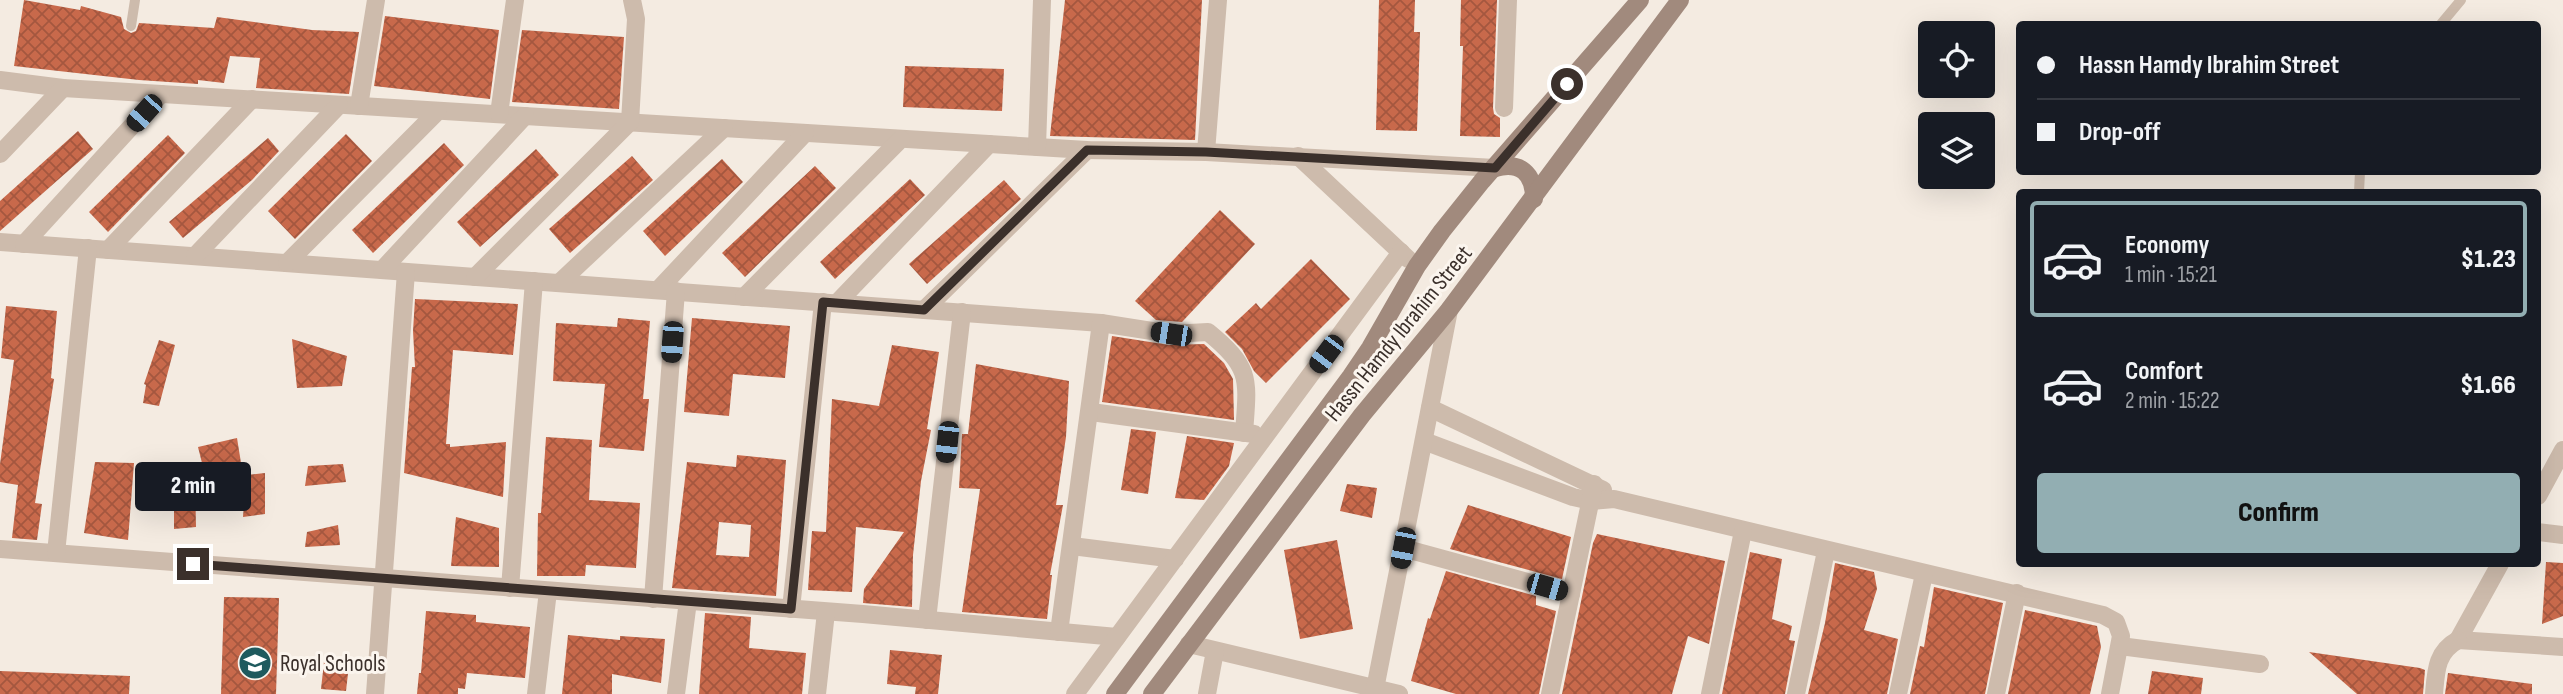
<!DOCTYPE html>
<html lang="en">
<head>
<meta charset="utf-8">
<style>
	body { margin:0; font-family:"Sofia Sans Condensed",sans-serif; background:#242831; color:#f1f3f6; height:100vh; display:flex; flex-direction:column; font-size:26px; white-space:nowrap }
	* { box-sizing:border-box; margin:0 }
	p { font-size:23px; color:#9ea1a6 }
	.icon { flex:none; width:38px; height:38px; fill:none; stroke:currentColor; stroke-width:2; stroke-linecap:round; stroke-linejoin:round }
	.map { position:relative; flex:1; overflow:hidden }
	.drawer { position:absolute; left:2016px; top:189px; width:525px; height:378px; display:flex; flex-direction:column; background:#171b24; border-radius:7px; box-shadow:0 7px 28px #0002 }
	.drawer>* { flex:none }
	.guide { position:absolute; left:2016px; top:21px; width:525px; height:154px; border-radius:7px; box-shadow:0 7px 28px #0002; display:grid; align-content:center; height:154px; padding:0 21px; background:#171b24 }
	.fabs { position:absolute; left:1918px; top:21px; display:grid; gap:14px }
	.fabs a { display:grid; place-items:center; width:77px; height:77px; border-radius:7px; background:#171b24; box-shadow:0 7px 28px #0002; font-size:35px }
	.end { position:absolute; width:32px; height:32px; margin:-16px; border:9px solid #3b302b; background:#fff; box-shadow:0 0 0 4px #fff }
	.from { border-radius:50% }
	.bubble { position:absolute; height:49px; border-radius:7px; background:#171b24; box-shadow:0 7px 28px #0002; font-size:23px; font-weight:800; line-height:49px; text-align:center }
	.car { position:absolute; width:21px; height:42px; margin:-21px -10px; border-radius:9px; box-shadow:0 0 5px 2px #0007; background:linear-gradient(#222 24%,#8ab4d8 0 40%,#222 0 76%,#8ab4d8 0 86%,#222 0) }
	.guide b { display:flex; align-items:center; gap:24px; height:66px; font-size:26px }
	.guide b+b { border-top:2px solid #363941 }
	.guide i { width:18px; height:18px; background:#f1f3f6 }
	ul { padding:12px 0 0; list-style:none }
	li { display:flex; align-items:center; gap:21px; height:116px; margin:0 14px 10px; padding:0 7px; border:4px solid transparent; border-radius:7px }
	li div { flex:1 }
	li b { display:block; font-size:26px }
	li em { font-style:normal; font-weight:800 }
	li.current { border-color:#92aeb2 }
	li>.icon { width:63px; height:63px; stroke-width:1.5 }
	.cta { display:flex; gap:14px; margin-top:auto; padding:14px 21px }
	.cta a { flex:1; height:80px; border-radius:7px; background:#92aeb2; color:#111; font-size:28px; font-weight:800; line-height:80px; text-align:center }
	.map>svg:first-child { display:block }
</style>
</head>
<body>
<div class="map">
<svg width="2563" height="694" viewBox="0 0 2563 694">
	<defs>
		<pattern id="building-cross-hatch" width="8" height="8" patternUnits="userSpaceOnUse" patternTransform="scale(1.75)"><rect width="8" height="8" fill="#c8694b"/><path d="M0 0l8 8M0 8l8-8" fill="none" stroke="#a4573f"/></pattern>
	</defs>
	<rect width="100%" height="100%" fill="#f4ebe1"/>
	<!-- building -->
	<g fill="url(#building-cross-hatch)" fill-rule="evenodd">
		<path d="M24,0L80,10L81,6L121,17L124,29L131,33L136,31L139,23L214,28L217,17L312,30L359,32L349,94L256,88L260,58L230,56L224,83L198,80V84L139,80L14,66Z"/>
		<path d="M1065,0H1202L1195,140L1050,136Z"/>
		<path d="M1379,0H1415L1414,32H1420L1417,131L1376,130Z"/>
		<path d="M1461,0H1497L1493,108L1494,114L1500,118V137L1460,136L1463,46H1460Z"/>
		<path d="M385,16L499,30L490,99L374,86Z"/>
		<path d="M522,30L624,37L619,109L512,102Z"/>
		<path d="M905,66L1004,69L1002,111L903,107Z"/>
		<path d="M78,131L93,149L0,231V201Z"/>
		<path d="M346,134L372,161L295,239L268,211Z"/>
		<path d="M168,135L185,153L108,232L89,212Z"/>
		<path d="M268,138L279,151L252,180L183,238L169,222Z"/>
		<path d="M444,143L464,165L373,253L352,230Z"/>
		<path d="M536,149L559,175L480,247L457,222Z"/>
		<path d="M632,156L653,180L570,253L549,229Z"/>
		<path d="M722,159L743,182L665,256L643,231Z"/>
		<path d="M815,166L836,188L745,277L722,253Z"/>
		<path d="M910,179L925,195L835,279L820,262Z"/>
		<path d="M1004,180L1021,199L927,284L909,264Z"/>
		<path d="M1220,210L1255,244L1182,322L1156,320L1135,301Z"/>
		<path d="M1311,259L1350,299L1266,383L1254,371L1242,349L1225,332L1256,303L1261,309Z"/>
		<path d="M415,299L518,304L513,355L453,350L446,444H450V447L506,442L503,497L404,473L412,367H415L413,331Z"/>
		<path d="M6,306L57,311L51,378L54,379L35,503L42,504L37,540L12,538L18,485L0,482V464L14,360L1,358Z"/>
		<path d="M618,318L650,321L643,399H649L644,451L599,447L605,384L553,381L556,323L617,327Z"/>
		<path d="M692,318L790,326L785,378L733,374L729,416L684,412Z"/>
		<path d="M1112,336L1169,345L1204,344L1224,363L1233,379L1234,420L1102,402Z"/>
		<path d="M292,339L347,356L342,386L297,388Z"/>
		<path d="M159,340L175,345L159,406L143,403L146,385L144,384Z"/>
		<path d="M892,345L939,352L927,429L931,430L921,481L913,555L912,607L863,603L864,589L904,532L856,527L852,592L808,590L812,531L826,532L832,399L879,406Z"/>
		<path d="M976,364L1069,381L1066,437L1056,505H1063L1050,575H1052L1047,619L962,612L980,489L959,488L962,434H968Z"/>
		<path d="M1131,429L1156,432L1148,494L1121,490Z"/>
		<path d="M1187,436L1234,443L1229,466L1204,500L1175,498Z"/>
		<path d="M546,437L592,440L589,500L640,503L636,568L586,565L585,576H537L538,513H541Z"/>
		<path d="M237,438L241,463L203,467L198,447Z"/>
		<path d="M737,455L786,460L776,596L672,588L687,462L736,467ZM719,522L751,525L749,557L716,555Z"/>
		<path d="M95,462L134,463L128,540L84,533Z"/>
		<path d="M343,464L346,482L305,486L308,466Z"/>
		<path d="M265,473V514L243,517L246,475Z"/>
		<path d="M195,477L196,527L174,529V478Z"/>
		<path d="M1347,484L1377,488L1372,518L1340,511Z"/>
		<path d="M1468,505L1571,537L1562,579L1450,549Z"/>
		<path d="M456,517L499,528V567L451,566Z"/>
		<path d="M338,525L340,545L305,547L307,532Z"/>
		<path d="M1597,534L1725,561L1709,644L1688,636L1672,694H1562L1593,543Z"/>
		<path d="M1337,540L1353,629L1300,639L1284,550Z"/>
		<path d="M1750,552L1782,559L1772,619L1792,626L1789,640L1795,641L1785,694H1722Z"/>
		<path d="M2546,562L2563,563V616L2542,624Z"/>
		<path d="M1835,563L1874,572L1877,589L1864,630L1898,639L1887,694H1808L1825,623Z"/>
		<path d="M1446,571L1536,596V605L1556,611L1539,694H1456L1411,681L1428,618L1430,619Z"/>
		<path d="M1934,587L2003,603L1985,694H1910L1920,646L1924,647Z"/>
		<path d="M224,597L279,598L276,694H221Z"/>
		<path d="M2025,610L2097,626L2101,647L2090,694H2008Z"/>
		<path d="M426,611L476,615V622L530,627L525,678L467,673L465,689L458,688V694H417L419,673H421Z"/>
		<path d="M705,613L751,617L749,648L806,653L802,694H699Z"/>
		<path d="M568,635L620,640V636L665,639L661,683L612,674V694H562Z"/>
		<path d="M890,650L942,655L938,694H915L916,687L887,684Z"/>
		<path d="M2309,652L2420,668L2425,670L2423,694H2357Z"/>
		<path d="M324,662L349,665L346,691L321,689Z"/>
		<path d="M0,671L130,676L129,694H0Z"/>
		<path d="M2152,671L2203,678L2201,694H2148Z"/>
		<path d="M2448,673L2532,684V694H2445Z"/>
	</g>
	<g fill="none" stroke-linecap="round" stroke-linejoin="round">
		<!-- lane -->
		<g stroke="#cdbbac" stroke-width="10">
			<path d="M2441,24L2461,0"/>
			<path d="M131,26L135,0"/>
			<path d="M2359,192L2360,172"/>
		</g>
		<!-- street -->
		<g stroke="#cdbbac" stroke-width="18">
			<path d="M0,80L63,88L1087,150L1206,152L1495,168"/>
			<path d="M359,106L376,0"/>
			<path d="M1504,108L1508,0"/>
			<path d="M499,114L515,0"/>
			<path d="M1037,147L1042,0"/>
			<path d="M1206,152L1218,0"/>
			<path d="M0,154L63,88"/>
			<path d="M1298,156L1408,259"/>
			<path d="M0,242L1101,323L1171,334L1208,332C1252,368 1248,379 1244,433"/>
			<path d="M24,244L161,94"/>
			<path d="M108,250L252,99"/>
			<path d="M195,256L339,105"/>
			<path d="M287,263L438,111"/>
			<path d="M382,270L525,116"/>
			<path d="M475,277L630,122L636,19L632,0"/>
			<path d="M559,283L724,128"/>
			<path d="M658,290L805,133"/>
			<path d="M744,297L901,139"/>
			<path d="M837,303L989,144"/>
			<path d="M924,310L1087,150"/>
			<path d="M1430,408L1603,490"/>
			<path d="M1091,412L1254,434"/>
			<path d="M1424,441L1573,497L1591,501L1614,499L2103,615L2116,622L2121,636L2110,694"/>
			<path d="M2538,496L2563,450"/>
			<path d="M2538,532L2563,535"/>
			<path d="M1072,546L1175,559"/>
			<path d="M1403,548L1571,594"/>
			<path d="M0,549L863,614L1117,637"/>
			<path d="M56,553L88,248"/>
			<path d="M2500,564L2458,640L2563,647"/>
			<path d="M510,588L534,281"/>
			<path d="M653,599L676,291"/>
			<path d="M791,609L823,302"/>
			<path d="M927,620L962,312"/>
			<path d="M1059,632L1101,323"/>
			<path d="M1189,644L1399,694"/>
			<path d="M2120,646L2260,664"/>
			<path d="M375,694L406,272"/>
			<path d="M536,694L548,591"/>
			<path d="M676,694L688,601"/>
			<path d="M817,694L826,612"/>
			<path d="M1075,694L1401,252"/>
			<path d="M1207,694L1215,651"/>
			<path d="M1374,694L1449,310"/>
			<path d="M1550,694L1594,484"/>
			<path d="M1710,694L1743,531"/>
			<path d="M1796,694L1826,551"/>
			<path d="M1898,694L1924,574"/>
			<path d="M1996,694L2017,593"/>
			<path d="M2434,694C2436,671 2436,652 2458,640"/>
		</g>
		<!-- secondary -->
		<g stroke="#a18a7d" stroke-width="18">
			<path d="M1495,168C1520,161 1534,173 1534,199"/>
			<path d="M1115,694L1351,376L1370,348L1417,266L1442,231L1482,181L1640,0"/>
			<path d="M1152,694L1362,415L1449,310L1680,0"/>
		</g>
	</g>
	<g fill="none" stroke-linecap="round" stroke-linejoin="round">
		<!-- route -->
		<path stroke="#3b302b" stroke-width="9" d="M193,564L791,609L823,302L924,310L1087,150L1206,152L1495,168L1567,84"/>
	</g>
	<!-- icons -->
	<defs>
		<symbol id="school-disc" viewBox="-11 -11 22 22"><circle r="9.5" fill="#1f5a5e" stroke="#fbf5ee"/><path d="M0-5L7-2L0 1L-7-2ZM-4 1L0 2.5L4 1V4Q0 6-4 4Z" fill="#fff"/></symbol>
	</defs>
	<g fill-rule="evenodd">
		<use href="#school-disc" x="236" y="644" width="38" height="38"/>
	</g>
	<g text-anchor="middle" stroke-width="6" stroke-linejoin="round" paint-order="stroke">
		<!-- street labels -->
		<g font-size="23" fill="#3b302b" stroke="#fbf5ee">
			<text transform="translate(1398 333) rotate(-51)" y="8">Hassn Hamdy Ibrahim Street</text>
		</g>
		<!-- poi labels -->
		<g font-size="23" fill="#3b302b" stroke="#fbf5ee" text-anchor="start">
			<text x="280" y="671">Royal Schools</text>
		</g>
	</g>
</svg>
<div class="fabs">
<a><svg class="icon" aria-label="locate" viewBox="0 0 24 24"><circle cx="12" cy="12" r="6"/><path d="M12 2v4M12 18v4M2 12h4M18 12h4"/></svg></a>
<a><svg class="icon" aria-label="layers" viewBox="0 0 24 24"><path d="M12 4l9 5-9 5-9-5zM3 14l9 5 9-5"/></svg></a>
</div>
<i class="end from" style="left:1567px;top:84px"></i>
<i class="end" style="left:193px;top:564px"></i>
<div class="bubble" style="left:135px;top:462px;width:116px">2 min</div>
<i class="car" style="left:144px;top:113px;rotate:222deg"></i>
<i class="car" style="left:1171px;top:334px;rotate:279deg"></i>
<i class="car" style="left:672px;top:342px;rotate:184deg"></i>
<i class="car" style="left:1326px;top:354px;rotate:217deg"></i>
<i class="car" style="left:947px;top:442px;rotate:186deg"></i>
<i class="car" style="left:1403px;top:548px;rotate:191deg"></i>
<i class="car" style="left:1547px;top:587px;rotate:106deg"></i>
<div class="guide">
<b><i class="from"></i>Hassn Hamdy Ibrahim Street</b>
<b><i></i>Drop-off</b>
</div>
<section class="drawer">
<ul>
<li class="current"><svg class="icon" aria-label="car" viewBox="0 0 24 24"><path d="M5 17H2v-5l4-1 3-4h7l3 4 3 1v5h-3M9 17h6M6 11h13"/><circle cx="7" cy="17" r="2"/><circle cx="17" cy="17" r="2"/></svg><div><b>Economy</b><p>1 min · 15:21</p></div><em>$1.23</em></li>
<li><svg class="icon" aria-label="car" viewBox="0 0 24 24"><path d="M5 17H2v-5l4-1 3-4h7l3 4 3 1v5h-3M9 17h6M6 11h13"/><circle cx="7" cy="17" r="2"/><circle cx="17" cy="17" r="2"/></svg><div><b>Comfort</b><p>2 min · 15:22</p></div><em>$1.66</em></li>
</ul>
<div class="cta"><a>Confirm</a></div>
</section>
</div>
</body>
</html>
